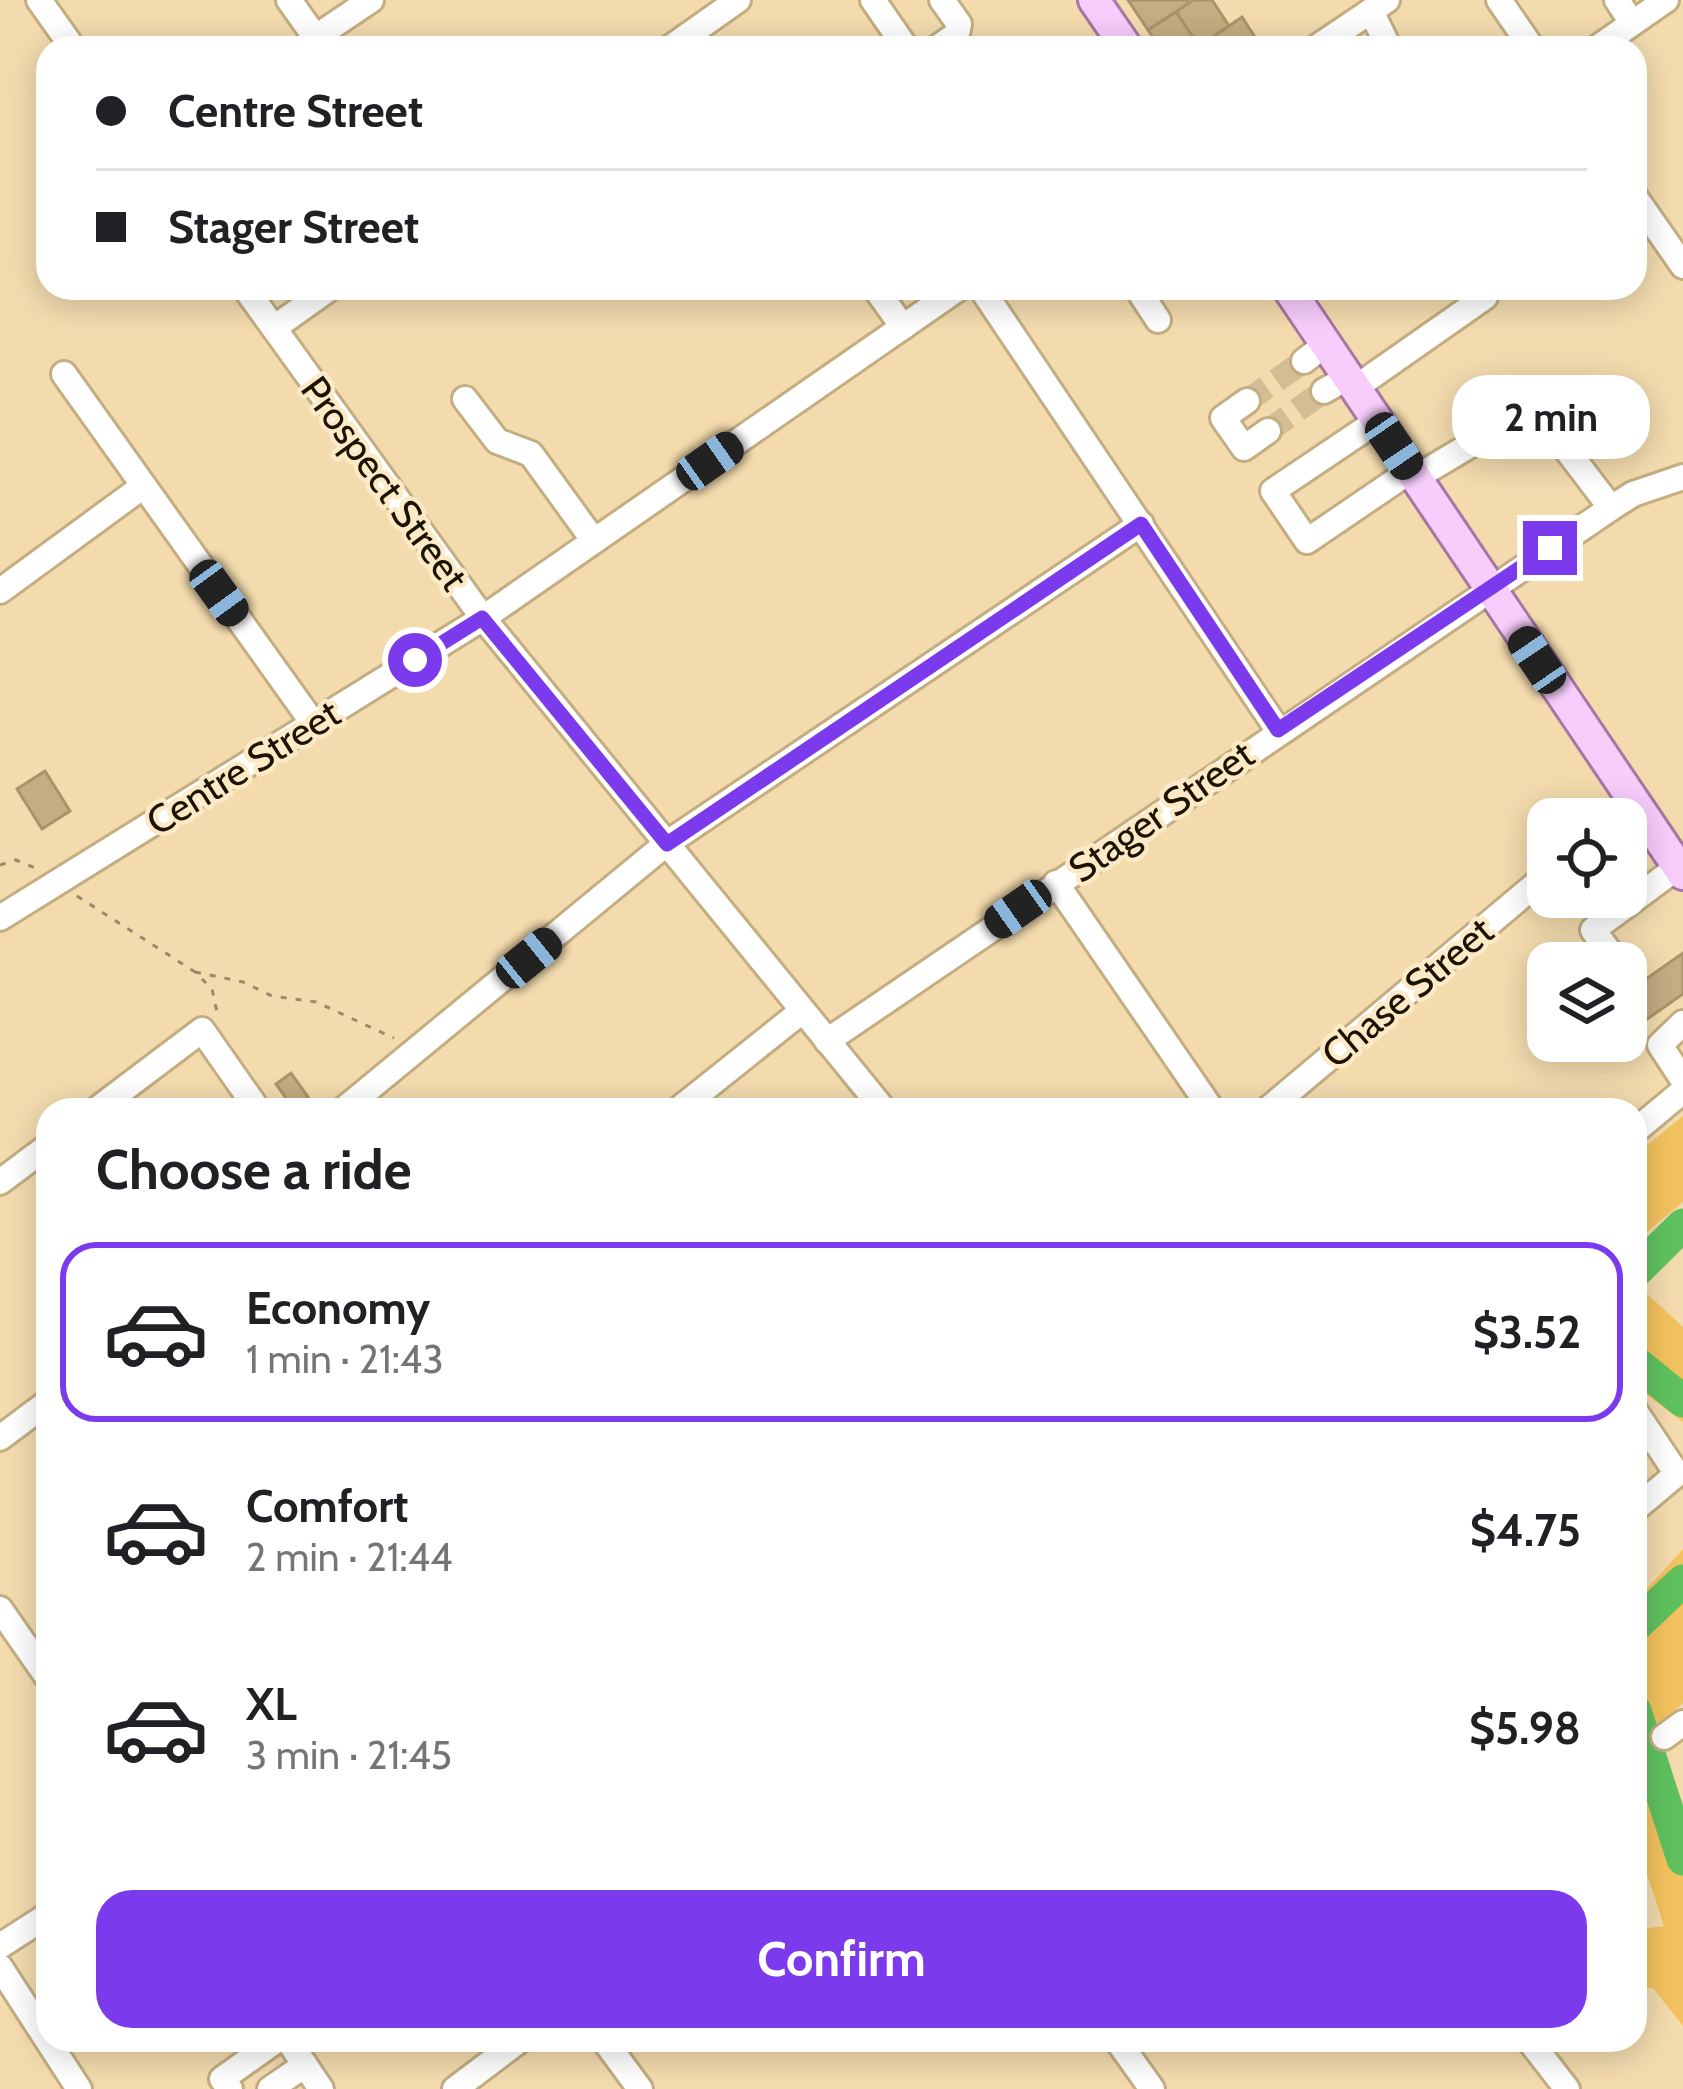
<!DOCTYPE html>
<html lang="en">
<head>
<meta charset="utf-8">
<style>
	body { margin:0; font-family:Cabin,sans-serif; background:#f6f6f6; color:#202124; height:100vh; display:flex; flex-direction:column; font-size:45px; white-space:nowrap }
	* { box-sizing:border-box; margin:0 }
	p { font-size:39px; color:#757577 }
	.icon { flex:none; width:66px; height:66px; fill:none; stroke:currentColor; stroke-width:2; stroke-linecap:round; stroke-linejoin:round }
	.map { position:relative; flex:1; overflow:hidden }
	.sheet { position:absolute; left:36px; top:1098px; width:1611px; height:954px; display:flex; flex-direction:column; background:#fff; border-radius:36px; box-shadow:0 6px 30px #0003 }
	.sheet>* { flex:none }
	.guide { position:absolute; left:36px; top:36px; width:1611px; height:264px; border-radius:36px; box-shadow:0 6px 30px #0003; display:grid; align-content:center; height:264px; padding:0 60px; background:#fff }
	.buttons { position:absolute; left:1527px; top:798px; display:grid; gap:24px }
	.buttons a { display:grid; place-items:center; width:120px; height:120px; border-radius:24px; background:#fff; box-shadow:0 6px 30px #0003; font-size:60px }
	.end { position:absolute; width:54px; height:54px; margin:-27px; border:15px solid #7c3aed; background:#fff; box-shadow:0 0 0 6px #fff }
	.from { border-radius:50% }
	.bubble { position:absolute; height:84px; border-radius:36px; background:#fff; box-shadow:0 6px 30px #0003; font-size:39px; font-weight:800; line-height:84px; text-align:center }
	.car { position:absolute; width:36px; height:72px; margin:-36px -18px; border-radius:15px; box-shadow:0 0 9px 3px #0007; background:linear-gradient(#222 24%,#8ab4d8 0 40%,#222 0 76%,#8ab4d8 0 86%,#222 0) }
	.guide b { display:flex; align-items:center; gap:42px; height:114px; font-size:45px }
	.guide b+b { border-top:3px solid #e0e0e0 }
	.guide i { width:30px; height:30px; background:#202124 }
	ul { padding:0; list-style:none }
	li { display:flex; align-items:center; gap:36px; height:180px; margin:0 24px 18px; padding:0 36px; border:6px solid transparent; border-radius:36px }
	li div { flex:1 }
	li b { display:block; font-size:45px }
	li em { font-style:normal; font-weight:800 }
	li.selected { border-color:#7c3aed }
	li>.icon { width:108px; height:108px; stroke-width:1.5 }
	h2 { padding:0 60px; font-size:54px; line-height:144px }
	.cta { display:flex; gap:24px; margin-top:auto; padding:24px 60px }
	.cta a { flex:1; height:138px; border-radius:36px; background:#7c3aed; color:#fff; font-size:48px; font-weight:800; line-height:138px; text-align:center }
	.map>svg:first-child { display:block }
</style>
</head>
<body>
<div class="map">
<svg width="1683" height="2089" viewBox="0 0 1683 2089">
	<rect width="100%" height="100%" fill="#f3dbae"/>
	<!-- green -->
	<g fill="#f2c25e">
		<path d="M1683,1116V1202L1635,1242V1155Z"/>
		<path d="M1635,1271L1646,1293L1683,1327V1422L1635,1386Z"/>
		<path d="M1683,1549V1703L1643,1739L1683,1859V2026L1653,1988H1635V1930L1664,1926L1635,1837V1602Z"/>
	</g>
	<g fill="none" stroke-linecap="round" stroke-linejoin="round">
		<!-- river -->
		<g stroke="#5fc15e" stroke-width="33">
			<path d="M1635,1272L1683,1225"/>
			<path d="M1635,1362L1683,1401"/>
			<path d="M1635,1626L1683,1581"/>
			<path d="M1635,1711L1683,1859"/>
		</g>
	</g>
	<!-- building -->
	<g fill="#c3ad81" stroke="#aa9369" stroke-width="3">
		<path d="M1128,0H1187L1189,3L1148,30Z"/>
		<path d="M1193,0H1212L1229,26L1199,46L1176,12Z"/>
		<path d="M1176,12L1199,46L1197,48H1160L1148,30Z"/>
		<path d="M1242,17L1262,48H1197L1229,26Z"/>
		<path d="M45,771L70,811L42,829L17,789Z"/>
		<path d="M1683,953V994L1640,1024L1626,1004V993Z"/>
		<path d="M291,1073L308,1097L293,1108L276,1084Z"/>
	</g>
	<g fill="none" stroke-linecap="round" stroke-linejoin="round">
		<!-- minor-tunnel -->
		<g stroke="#d3bd94" stroke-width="24" stroke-dasharray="24 12" stroke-linecap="butt">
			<path d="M1247,401L1304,361"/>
			<path d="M1268,431L1324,391"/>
		</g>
		<defs>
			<g id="minor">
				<path d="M39,0L73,48"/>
				<path d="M289,0L323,48"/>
				<path d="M873,0L906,48"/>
				<path d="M1499,0L1532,48"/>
				<path d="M1617,0L1632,23"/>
				<path d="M1371,11L1389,48"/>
				<path d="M316,37L371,0"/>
				<path d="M670,48L738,0"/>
				<path d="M937,48L957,34L959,24L942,0"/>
				<path d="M1316,48L1387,0"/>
				<path d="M1597,48L1666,0"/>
				<path d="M1635,197L1683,266"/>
				<path d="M245,288L483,618L884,1110"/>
				<path d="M875,288L903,327"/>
				<path d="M981,288L1278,730"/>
				<path d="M1137,288L1158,320"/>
				<path d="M274,328L330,288"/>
				<path d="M1304,361L1326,344"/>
				<path d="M64,374L313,723"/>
				<path d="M1355,388L1485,297"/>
				<path d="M1324,391L1348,377"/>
				<path d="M465,399L497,441L531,454L594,541"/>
				<path d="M1247,401L1223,418L1244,448L1268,431"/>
				<path d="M1377,421L1273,491L1307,541L1410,471"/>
				<path d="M1415,478L1534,407L1611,508"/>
				<path d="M0,591L142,487"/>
				<path d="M1613,819L1633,802"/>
				<path d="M1056,883L1212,1110"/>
				<path d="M0,918L483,618L959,288"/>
				<path d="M1618,963L1593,930L1678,867"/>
				<path d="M1683,1023L1660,1045L1683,1080"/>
				<path d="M827,1041L1611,508L1633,494L1683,477"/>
				<path d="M96,1110L202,1030L258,1110"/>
				<path d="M343,1110L666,844L1141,524"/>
				<path d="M678,1110L802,1011"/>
				<path d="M1267,1110L1548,874"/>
				<path d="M1635,1131L1683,1091"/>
				<path d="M0,1182L48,1146"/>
				<path d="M1635,1411L1677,1474L1635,1509"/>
				<path d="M0,1438L48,1402"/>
				<path d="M0,1609L48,1678"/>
				<path d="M1664,1737L1683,1723"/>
				<path d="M0,1946L48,1915"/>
				<path d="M0,1967L79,2089"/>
				<path d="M288,2040L321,2089"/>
				<path d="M604,2040L640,2089"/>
				<path d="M1117,2040L1152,2089"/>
				<path d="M1529,2040L1567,2089"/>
				<path d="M230,2089L222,2079L277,2040"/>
				<path d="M270,2089L305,2065"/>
				<path d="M455,2089L520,2040"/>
			</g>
			<g id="major">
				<path d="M1094,0L1127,48"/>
				<path d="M1288,288L1683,874"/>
			</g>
		</defs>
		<!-- minor casing -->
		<use href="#minor" stroke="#c3ad81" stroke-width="30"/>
		<!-- major casing -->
		<use href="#major" stroke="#a776a3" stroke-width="36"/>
		<!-- path -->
		<g stroke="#9b8968" stroke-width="3" stroke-dasharray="6 9" stroke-linecap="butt">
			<path d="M0,865L16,860L40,870"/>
			<path d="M77,896L195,972L212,989L217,1012"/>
			<path d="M195,972L243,982L272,996L316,1002L394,1038"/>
		</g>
		<!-- minor -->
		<use href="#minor" stroke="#fff" stroke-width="24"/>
		<!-- major -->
		<use href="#major" stroke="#f7cdfb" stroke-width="30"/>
	</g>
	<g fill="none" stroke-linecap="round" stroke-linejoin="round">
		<!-- route -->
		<path stroke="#7c3aed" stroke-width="15" d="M415,660L482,618L667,844L1141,524L1278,730L1550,548"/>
	</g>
	<g text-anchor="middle" stroke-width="9" stroke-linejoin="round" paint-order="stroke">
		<!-- street labels -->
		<g font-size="39" fill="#1b1303" stroke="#fce9c5">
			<text transform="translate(385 483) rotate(54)" y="14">Prospect Street</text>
			<text transform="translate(243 767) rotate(-32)" y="14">Centre Street</text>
			<text transform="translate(1161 811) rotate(-35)" y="14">Stager Street</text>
			<text transform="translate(1407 992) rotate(-40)" y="14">Chase Street</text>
		</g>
	</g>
</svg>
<div class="buttons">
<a><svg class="icon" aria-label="locate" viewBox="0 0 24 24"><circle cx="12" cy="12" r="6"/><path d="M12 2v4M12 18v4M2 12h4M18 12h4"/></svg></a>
<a><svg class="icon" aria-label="layers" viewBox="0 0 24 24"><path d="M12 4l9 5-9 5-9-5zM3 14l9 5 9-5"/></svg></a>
</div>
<i class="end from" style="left:415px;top:660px"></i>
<i class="end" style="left:1550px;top:548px"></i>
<div class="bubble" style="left:1452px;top:375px;width:198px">2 min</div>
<i class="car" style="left:1394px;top:446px;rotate:146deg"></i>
<i class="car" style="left:710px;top:461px;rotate:55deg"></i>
<i class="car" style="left:219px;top:593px;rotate:144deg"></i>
<i class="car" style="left:1537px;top:660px;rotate:326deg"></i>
<i class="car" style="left:1018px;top:909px;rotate:235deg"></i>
<i class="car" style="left:529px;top:958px;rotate:51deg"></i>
<div class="guide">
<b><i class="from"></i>Centre Street</b>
<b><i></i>Stager Street</b>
</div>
<section class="sheet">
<h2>Choose a ride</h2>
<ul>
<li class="selected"><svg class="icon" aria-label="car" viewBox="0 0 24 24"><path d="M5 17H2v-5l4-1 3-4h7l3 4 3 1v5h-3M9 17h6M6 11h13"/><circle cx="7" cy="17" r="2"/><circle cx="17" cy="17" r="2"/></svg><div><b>Economy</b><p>1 min · 21:43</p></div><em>$3.52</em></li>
<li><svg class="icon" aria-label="car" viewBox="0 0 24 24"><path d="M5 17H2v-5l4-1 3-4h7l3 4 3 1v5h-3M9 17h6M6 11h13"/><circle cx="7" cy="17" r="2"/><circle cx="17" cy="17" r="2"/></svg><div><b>Comfort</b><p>2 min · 21:44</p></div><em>$4.75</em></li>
<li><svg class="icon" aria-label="car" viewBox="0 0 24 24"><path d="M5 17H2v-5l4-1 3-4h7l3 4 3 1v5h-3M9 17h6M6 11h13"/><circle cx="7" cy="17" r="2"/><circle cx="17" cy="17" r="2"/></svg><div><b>XL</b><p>3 min · 21:45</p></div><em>$5.98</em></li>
</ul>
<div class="cta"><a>Confirm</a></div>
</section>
</div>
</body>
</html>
